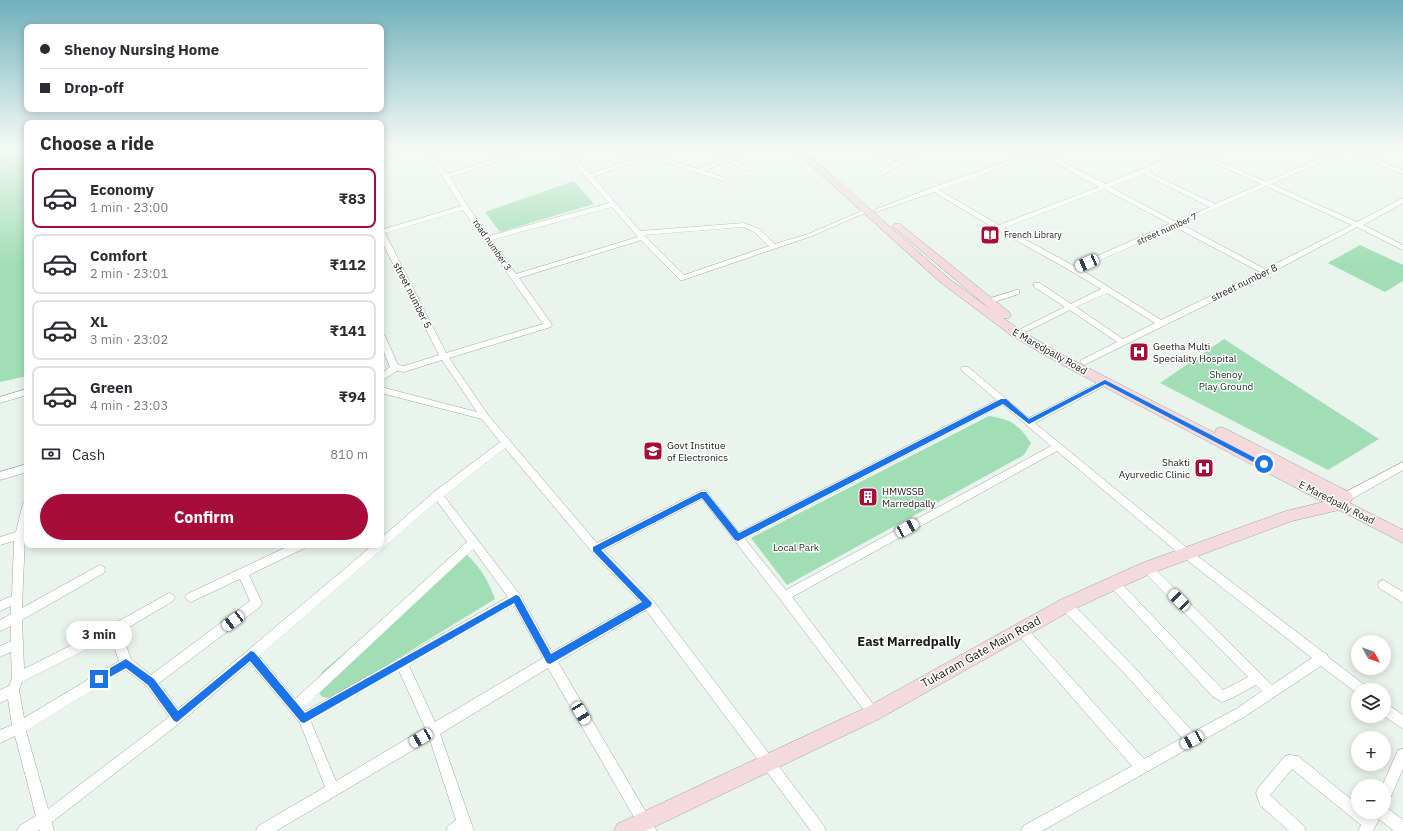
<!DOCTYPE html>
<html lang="en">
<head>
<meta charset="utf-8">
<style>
	body { margin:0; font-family:"IBM Plex Sans",sans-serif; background:#f2f2f3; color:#2b2b33; height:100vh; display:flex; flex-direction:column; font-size:15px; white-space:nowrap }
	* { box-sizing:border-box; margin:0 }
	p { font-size:13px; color:#7c7c81 }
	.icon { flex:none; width:22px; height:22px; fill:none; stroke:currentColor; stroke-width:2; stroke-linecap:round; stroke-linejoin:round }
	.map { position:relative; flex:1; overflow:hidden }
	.details { position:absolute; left:24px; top:120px; width:360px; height:428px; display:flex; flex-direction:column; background:#fff; border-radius:8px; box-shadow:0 2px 10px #0003 }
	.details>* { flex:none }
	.guide { position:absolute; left:24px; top:24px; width:360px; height:88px; border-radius:8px; box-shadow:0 2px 10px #0003; display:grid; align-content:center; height:88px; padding:0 16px; background:#fff }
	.needle { width:26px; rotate:130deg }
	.controls { position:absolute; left:1351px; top:635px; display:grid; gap:8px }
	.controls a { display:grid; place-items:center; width:40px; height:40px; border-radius:50%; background:#fff; box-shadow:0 2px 10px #0003; font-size:20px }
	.end { position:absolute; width:18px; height:18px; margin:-9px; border:5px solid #1a73e8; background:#fff; box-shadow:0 0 0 2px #fff }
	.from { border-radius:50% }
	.bubble { position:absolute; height:28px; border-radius:14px; background:#fff; box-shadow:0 2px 10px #0003; font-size:13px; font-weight:700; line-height:28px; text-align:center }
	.car { position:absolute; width:12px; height:24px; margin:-12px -6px; border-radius:5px; box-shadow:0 0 3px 1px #0007; background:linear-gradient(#fff 24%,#345 0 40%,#fff 0 76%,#345 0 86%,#fff 0) }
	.guide b { display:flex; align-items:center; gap:14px; height:38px; font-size:15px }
	.guide b+b { border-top:1px solid #e1e1e2 }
	.guide i { width:10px; height:10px; background:#2b2b33 }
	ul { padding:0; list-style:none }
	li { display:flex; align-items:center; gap:12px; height:60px; margin:0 8px 6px; padding:0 8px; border:2px solid #e1e1e2; border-radius:8px }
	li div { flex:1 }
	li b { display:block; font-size:15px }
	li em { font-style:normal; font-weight:700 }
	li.on { border-color:#a60d38 }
	li>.icon { width:36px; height:36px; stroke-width:1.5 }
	h2 { padding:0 16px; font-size:18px; line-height:48px }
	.pay { display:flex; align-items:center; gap:10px; height:44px; padding:0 16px; font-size:15px }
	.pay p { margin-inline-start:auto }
	.cta { display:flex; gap:8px; margin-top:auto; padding:8px 16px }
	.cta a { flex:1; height:46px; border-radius:24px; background:#a60d38; color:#fff; font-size:16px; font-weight:700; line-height:46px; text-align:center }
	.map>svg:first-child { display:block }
</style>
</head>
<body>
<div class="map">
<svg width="1403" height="831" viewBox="0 0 1403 831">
	<rect width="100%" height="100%" fill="#e9f4ec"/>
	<!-- green -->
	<g fill="#a2deb5">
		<path d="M0,148H27V376L0,382Z"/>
		<path d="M574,181L594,204L500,232L485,212Z"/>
		<path d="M1360,245L1403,265V281L1385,292L1328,263Z"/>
		<path d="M1224,339L1379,439L1328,470L1160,383Z"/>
		<path d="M989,416C1011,419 1019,425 1031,443L1024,455L787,585L751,538Z"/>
		<path d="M464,552C480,567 487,578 495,599L333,698L322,697L314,685L323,671Z"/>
	</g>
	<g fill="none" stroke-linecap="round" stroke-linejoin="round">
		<defs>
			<g id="street">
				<path d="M401,148H412L381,156V152Z"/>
				<path d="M418,148H424L428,153L447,148H457L431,156L447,174L529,148H538L450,177L468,207L489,236L609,203L560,148H566L590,174L630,160L611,148H618L635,158L664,148H672L656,155L699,169L734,153L728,148H735L741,153L731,159L753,170L748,171L726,161L705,171L725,178V180L723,181L650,157L593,177L640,231L744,223L759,229L775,244L808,234L864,210H868L869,211L812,236L683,280H680L641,240L519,278L551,323L552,325L551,327L449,358L488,415L597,543L703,490L706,491L739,532L997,400L962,371L961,369L962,367H968L1029,418L1105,379L1109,382L1108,384L1035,423L1191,551L1323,652L1327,654L1328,657L1366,686L1368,690H1358V694L1321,666L1244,717L1042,831H1021L1023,826L1132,766L1017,634L1015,630L1017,626L1021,625L1025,626L1144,759L1182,738L1126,675L1062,609L1060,605L1062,601L1066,600L1070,601L1134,667L1193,732L1236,709L1262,691L1256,685L1232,698L1222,702L1212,696L1110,586L1109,583L1110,580L1114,578L1118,580L1223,690L1248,677L1143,571L1142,568L1143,565L1147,563L1151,565L1272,685L1312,658L1183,557L1057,451L792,597L877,709L879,713L877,717L873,719L869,717L780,599L702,499L604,550L652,599L824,826L826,831H811L646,610L558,662L657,831H642L548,668L440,734L474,831H446L448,826L456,820L430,740L276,831H256L258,826L325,787L300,723L250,663L181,722L52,822L54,831H40V830L37,831H17L19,826L36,816L15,736L0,743V730L12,725L8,699L0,703V690L9,686L12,678L11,652L0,657V646L11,641V626L0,631V620L11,614V606L0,611V601L12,596L14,541L0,545V537L16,532L23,503L27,502V527L25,535L22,608L96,567L100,565L104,567L105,570L104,573L22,620L24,669L110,626L169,593L173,595L175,598L173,601L121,632L131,659L151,675L250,601L240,579L191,602L187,600L185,597L187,594L291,545H306L305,548L249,575L262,603L260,607L159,683L178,709L373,545H381V538L434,492L500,442L482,419L381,393V387L477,412L442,360L404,372L397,371L381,381V374L390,367L381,345V333L385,336L398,365L404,366L439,355L381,240V230L461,206L443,177ZM612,207L638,237L516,274L492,240ZM463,210L543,324L446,353L385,233ZM744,227L754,232L769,246L684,275L644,235ZM1003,405L1051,446L786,590L745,539ZM505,448L592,552L640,602L552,652L520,595L444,496ZM437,501L467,542L295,699L259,656ZM473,549L508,597L306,711L303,708ZM514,605L543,658L435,722L409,666ZM111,637L119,661L24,718L19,690L22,682ZM126,670L147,686L169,717L48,809L26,731ZM399,671L425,728L336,781L311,722Z"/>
				<path d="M863,148H870L896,163L924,148H931L880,176L878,175V173L891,165Z"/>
				<path d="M1028,148H1035L1039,150L1046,148H1054L1044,152L1105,184L1186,151L1182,148H1197L1196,151L1266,182L1341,149L1340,148H1351L1403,170V174L1346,151L1271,184L1357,222L1403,198V203L1363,225L1403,245V250L1357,227L1269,274L1084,365L1080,362L1081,360L1117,342L1070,310L1028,331H1022L1021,329L1065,307L1034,287V283H1040L1071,304L1101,289L1071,271L996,229L934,192L879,211L877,212L874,210L931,188L1034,152ZM1191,153L1261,184L1215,204L1148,172ZM1039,154L1099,187L999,225L939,190ZM1143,174L1210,207L1176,222L1110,187ZM1266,186L1352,225L1265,269L1181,224ZM1104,189L1170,224L1074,266L1004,228ZM1175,227L1260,272L1161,320L1080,269ZM1107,293L1155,323L1123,339L1076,307Z"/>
				<path d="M1016,290H1019V294L988,304L984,302L985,300Z"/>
				<path d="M27,389V395L0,403V397Z"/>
				<path d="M1403,462V470L1350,500L1346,501L1342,500L1341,497L1342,494Z"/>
				<path d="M27,464V472L0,480V472Z"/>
				<path d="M1383,580L1403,592V603L1379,588L1378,585L1379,582Z"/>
				<path d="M1384,702L1403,715V729L1384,716Z"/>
				<path d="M1403,749V769L1389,801L1384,803V786H1382L1398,750Z"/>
				<path d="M1290,755L1298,756L1358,805V812H1384V806L1386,807L1403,820V831H1394L1379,819L1373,831H1358L1361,825L1292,769L1270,795L1304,826L1306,831H1289L1260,805L1256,793L1258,788L1285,756Z"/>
			</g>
			<path id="secondary" d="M792,148H801L948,278L990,309L892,226L894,224H900L1009,312L1011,315L1009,318H1003L1020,330L1063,355L1215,433L1216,429L1221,427L1226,429L1351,493L1353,497L1350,503L1403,530V543L1339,510L1292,521L1152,573L1072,610L879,719L646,831H614L617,824L867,707L1060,600L1142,563L1286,511L1323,502L1055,361L1012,336L940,282Z"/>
		</defs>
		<!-- street casing -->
		<use href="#street" stroke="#9ea8a1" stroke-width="1"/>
		<!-- secondary casing -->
		<use href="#secondary" stroke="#9ea8a1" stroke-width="1"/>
		<!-- street -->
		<use href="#street" fill="#fff" fill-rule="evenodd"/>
		<!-- secondary -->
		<use href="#secondary" fill="#f4dadc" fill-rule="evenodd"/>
	</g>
	<!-- sky -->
	<linearGradient id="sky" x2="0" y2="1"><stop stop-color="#70b0bc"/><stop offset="0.56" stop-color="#f5faf6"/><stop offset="1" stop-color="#f5faf6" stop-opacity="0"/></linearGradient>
	<rect width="1403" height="264" fill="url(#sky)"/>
	<!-- route -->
	<path fill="#1a73e8" d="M1105,380L1267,464L1264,467L1261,466L1105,384L1029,424L1003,404L738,541L735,540L702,498L601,550L652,603L651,606L550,664L547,663L514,603L304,723L301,722L250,661L177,722L174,721L148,685L126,668L99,683L96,682L95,679L96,676L126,659L154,679L178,711L251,651L254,652L305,713L516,595L519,596L551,654L642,602L593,551V547L701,492H706L739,533L1001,399H1006L1029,419Z"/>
	<!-- icons -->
	<defs>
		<symbol id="library-square" viewBox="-11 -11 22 22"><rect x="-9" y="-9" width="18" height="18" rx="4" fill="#a60d38" stroke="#fff"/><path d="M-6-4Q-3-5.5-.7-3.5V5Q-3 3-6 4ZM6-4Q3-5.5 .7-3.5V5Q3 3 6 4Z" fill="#fff"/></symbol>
		<symbol id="hospital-square" viewBox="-11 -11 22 22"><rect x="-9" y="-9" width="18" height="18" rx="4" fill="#a60d38" stroke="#fff"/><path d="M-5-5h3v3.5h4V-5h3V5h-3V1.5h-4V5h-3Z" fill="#fff"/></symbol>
		<symbol id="university-square" viewBox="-11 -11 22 22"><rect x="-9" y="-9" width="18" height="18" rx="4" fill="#a60d38" stroke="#fff"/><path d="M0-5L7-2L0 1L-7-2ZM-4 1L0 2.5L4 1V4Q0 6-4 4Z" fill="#fff"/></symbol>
		<symbol id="building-square" viewBox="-11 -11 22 22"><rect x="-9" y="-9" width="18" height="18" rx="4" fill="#a60d38" stroke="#fff"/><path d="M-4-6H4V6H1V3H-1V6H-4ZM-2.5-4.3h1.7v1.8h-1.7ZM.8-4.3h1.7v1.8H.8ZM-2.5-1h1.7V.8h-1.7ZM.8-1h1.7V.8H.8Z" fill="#fff"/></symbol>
	</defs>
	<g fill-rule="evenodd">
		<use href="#library-square" x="979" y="224" width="22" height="22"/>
		<use href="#hospital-square" x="1128" y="341" width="22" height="22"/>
		<use href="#university-square" x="642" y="440" width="22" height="22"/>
		<use href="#hospital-square" x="1193" y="457" width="22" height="22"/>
		<use href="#building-square" x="857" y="486" width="22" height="22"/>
	</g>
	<g text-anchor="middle" stroke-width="3" stroke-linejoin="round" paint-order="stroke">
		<!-- far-street labels -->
		<g font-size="9" fill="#171a18" stroke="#fff">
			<text transform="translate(1167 229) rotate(-24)" y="3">street number 7</text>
			<text transform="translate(492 245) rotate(55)" y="3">road number 3</text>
		</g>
		<!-- far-poi labels -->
		<g font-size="9" fill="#171a18" stroke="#fff" text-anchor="start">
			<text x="1004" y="238">French Library</text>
		</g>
		<!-- street labels -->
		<g font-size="10" fill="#171a18" stroke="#fff">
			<text transform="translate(1244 282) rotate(-26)" y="4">street number 8</text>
			<text transform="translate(413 295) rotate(63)" y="4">street number 5</text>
			<text transform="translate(1050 351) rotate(29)" y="4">E Maredpally Road</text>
			<text transform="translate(1337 502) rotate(27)" y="4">E Maredpally Road</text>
		</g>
		<!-- poi labels -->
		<g font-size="10" fill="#171a18" stroke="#fff" text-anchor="start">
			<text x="1153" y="350">Geetha Multi<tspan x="1153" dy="12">Speciality Hospital</tspan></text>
			<text x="667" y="449">Govt Institue<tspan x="667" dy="12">of Electronics</tspan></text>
			<text x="1190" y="466" text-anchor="end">Shakti<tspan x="1190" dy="12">Ayurvedic Clinic</tspan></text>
			<text x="882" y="495">HMWSSB<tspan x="882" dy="12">Marredpally</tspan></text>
		</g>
		<!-- park labels -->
		<g font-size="10" fill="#0f321d" stroke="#fff">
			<text x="1226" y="378">Shenoy<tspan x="1226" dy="12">Play Ground</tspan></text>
			<text x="796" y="551">Local Park</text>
		</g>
		<!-- near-street labels -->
		<g font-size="12" fill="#171a18" stroke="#fff">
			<text transform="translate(981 652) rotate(-29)" y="4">Tukaram Gate Main Road</text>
		</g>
		<!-- near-neighbourhood labels -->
		<g font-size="13" font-weight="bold" fill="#171a18" stroke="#fff">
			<text x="909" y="646">East Marredpally</text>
		</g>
	</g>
</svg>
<div class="controls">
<a><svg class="needle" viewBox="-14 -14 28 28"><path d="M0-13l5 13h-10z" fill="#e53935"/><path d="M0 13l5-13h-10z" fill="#7c7c81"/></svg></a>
<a><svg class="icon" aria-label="layers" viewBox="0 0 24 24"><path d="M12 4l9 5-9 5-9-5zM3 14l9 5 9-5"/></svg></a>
<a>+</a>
<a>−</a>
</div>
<i class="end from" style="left:1264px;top:464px"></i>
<i class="end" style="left:99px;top:679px"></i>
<div class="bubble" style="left:66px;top:621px;width:66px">3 min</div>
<i class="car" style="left:1087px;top:263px;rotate:247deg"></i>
<i class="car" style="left:907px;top:528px;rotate:61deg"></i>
<i class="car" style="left:1179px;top:600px;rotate:315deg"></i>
<i class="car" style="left:233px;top:621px;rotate:233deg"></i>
<i class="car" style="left:581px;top:713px;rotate:149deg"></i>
<i class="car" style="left:421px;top:738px;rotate:240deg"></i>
<i class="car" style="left:1192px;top:740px;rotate:241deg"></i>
<div class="guide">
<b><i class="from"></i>Shenoy Nursing Home</b>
<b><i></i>Drop-off</b>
</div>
<section class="details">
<h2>Choose a ride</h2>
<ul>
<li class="on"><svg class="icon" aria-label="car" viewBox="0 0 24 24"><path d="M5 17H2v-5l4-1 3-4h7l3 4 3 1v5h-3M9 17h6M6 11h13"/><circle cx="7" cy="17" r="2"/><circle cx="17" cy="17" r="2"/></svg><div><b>Economy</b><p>1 min · 23:00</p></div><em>₹83</em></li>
<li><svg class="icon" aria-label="car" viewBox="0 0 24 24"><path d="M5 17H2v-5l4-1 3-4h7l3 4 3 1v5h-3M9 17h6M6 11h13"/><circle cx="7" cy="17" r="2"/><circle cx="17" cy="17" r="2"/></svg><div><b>Comfort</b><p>2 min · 23:01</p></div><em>₹112</em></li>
<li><svg class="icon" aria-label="car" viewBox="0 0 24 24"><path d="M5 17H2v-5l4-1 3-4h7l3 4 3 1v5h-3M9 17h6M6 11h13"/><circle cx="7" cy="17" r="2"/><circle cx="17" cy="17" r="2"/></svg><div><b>XL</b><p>3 min · 23:02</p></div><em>₹141</em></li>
<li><svg class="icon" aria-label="car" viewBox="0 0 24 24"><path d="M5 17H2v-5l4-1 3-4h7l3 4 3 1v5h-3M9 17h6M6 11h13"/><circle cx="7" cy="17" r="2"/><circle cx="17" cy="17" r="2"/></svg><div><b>Green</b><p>4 min · 23:03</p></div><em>₹94</em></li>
</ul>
<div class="pay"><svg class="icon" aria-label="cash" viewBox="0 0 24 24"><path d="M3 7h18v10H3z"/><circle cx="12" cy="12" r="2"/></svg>Cash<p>810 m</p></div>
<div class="cta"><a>Confirm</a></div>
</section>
</div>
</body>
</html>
